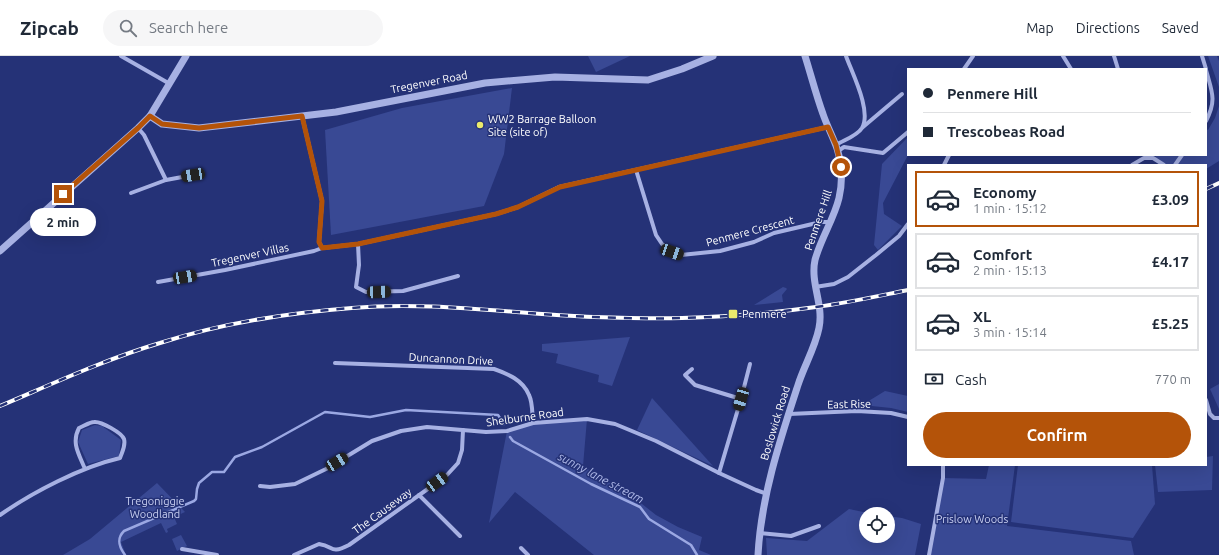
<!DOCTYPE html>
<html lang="en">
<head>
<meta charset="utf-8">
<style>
	body { margin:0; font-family:Ubuntu,sans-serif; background:#f6f6f7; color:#1f2937; height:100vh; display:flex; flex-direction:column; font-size:15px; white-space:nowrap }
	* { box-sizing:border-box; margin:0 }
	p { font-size:13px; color:#747a83 }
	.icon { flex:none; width:22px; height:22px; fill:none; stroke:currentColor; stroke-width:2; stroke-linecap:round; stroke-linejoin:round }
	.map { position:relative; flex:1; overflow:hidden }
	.details { position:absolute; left:907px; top:108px; width:300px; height:302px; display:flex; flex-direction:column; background:#fff; border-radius:0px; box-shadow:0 4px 16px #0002 }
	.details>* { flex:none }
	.hud { position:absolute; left:907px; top:12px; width:300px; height:88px; border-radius:0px; box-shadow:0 4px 16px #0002; display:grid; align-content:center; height:88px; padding:0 16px; background:#fff }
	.fabs { position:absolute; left:859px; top:451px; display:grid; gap:8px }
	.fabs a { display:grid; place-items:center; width:36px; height:36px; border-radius:50%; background:#fff; box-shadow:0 4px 16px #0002; font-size:20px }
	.end { position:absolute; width:18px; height:18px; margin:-9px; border:5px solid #b45309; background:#fff; box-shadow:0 0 0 2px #fff }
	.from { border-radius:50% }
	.bubble { position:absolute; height:28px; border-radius:14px; background:#fff; box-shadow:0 4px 16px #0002; font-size:13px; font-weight:600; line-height:28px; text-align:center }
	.car { position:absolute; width:12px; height:24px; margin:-12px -6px; border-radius:5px; box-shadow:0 0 3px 1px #0007; background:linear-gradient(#222 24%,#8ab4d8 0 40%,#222 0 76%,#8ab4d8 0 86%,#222 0) }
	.hud b { display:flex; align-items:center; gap:14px; height:38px; font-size:15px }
	.hud b+b { border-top:1px solid #e0e1e3 }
	.hud i { width:10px; height:10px; background:#1f2937 }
	ul { padding:7px 0 0; list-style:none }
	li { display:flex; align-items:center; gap:12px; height:56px; margin:0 8px 6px; padding:0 8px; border:2px solid #e0e1e3; border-radius:0px }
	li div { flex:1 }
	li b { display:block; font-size:15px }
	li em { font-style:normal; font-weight:600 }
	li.active { border-color:#b45309 }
	li>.icon { width:36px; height:36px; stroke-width:1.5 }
	.pay { display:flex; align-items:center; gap:10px; height:44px; padding:0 16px; font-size:15px }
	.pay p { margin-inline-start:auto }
	.button { display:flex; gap:8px; margin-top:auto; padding:8px 16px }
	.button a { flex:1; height:46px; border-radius:24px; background:#b45309; color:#fff; font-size:16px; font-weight:600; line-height:46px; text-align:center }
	header { display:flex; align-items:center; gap:24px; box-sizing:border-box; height:56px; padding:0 20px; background:#fff; border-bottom:1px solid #e0e1e3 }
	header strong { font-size:19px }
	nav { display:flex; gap:22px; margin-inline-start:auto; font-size:14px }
	.search { width:280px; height:36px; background:#f6f6f7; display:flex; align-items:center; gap:10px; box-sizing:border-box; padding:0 14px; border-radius:22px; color:#747a83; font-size:15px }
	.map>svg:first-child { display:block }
</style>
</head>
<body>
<header>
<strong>Zipcab</strong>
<div class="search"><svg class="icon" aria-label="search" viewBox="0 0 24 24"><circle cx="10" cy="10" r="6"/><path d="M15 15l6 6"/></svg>Search here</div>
<nav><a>Map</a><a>Directions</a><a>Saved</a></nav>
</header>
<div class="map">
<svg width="1219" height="499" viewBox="0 0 1219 499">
	<rect width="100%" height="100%" fill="#253277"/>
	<!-- green -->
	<g fill="#394994">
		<path d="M588,0H630L596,16Z"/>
		<path d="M1208,0H1217L1219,5V31Z"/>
		<path d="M512,32L504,98L484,150L331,179L325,74L402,52Z"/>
		<path d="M1219,50V105L1206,113V109H1164L1153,102L1158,99H1206V73L1208,74L1215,62Z"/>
		<path d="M908,81V99L883,147L884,158L902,170L878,194L874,189L882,108Z"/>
		<path d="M783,231L786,232L787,233L782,239L783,246L754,249Z"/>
		<path d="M630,281L612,330L598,326L599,319L556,307L558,298L542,295V288Z"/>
		<path d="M1219,328V353L1210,333Z"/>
		<path d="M885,335L908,340V356L891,352L862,349Z"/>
		<path d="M652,342L713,410L637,374Z"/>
		<path d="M587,363L583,410L637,444L656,459L678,471L702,481L699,494L711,499H594L515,436L489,467L507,375L533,367Z"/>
		<path d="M95,369L102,370L121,384L119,400L88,408L78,386L82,374Z"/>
		<path d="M1213,400L1212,434L1158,436L1155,409H1206V401Z"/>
		<path d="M989,409H1015L1007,470L1131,485L1134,499H929L943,422L986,423Z"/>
		<path d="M1018,409H1152L1155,448L1133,482L1011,466Z"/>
		<path d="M157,427L185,456L174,461L177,468L167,473L168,476L166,477L161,467L121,486L126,499H63L90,483Z"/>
		<path d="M849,453L873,458H866V480H888V460L902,462L921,468L915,499H767L766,482L807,485Z"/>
		<path d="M181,479L187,490L177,495L172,483Z"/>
	</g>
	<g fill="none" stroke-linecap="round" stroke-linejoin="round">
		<!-- stream -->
		<g stroke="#9ba8e3" stroke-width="2.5">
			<path d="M510,381L513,385L591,428L640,451L649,463L691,489L697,499"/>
			<path d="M125,499C119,491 116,483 124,475L194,445L196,443L197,433L199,427L212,416H224L235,401L262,391L325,356L370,361L406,354L498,359L504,368"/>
		</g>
		<!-- minor -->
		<g stroke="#a7b1e3" stroke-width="4">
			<path d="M121,0L170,28"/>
			<path d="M1063,0L1071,13"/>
			<path d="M1114,0L1118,13"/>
			<path d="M1202,0L1206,13"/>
			<path d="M964,13L973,0"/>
			<path d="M1206,14C1212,36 1217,44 1206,65"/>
			<path d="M302,60L322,145L319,186L322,192"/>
			<path d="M863,71L902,38"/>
			<path d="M138,72L144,79L166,124L193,119"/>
			<path d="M836,89C844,84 857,80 862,72C872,55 852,17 846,0"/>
			<path d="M838,95L844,91L883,97L908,76"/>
			<path d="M1147,99L1149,102H1153L1164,109"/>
			<path d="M944,109L949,99"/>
			<path d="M1132,109L1144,102H1149"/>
			<path d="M1175,109L1182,99"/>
			<path d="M636,114L656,179L662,188L672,196L681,199L720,195L754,186L774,177L821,166H829"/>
			<path d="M131,137L166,124"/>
			<path d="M358,188L359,209L356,231L366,236L403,235L458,220"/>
			<path d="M158,226L225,214L314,195L322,192L358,188L496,158L518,151L559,131L828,71"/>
			<path d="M815,231L834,228L848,221L876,199L899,180L908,168"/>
			<path d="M335,307L494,313C508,318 523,324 529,339C533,347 532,358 533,367"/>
			<path d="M692,313L685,319L695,329L741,343"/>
			<path d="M1206,344L1210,358L1214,362H1219"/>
			<path d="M789,358L857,355L891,357L908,361"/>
			<path d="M719,417L741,343L750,308"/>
			<path d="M260,430L270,431L295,428L326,413L372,385L401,375L427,371L486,376L507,375L533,367L587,363L615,368L656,385L719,417L756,434L767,438"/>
			<path d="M419,439L460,480"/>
			<path d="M0,459C33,436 81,411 120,402C122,396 126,390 124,383C122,377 101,365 94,366C90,366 84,370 79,372C71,387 79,398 85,413"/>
			<path d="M759,477L791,480L819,470"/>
			<path d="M521,492L528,499"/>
			<path d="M182,493L217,499"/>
			<path d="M294,499L319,488C335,490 329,499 349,489L446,420L458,407L462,394L463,374"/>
			<path d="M929,499L943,422V409"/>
		</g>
		<!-- tertiary -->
		<g stroke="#a7b1e3" stroke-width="7">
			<path d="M150,60L162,68L199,72L268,64L336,56L485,27L555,21L648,24L682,13L713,0"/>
			<path d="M0,195L138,72L150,60L186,0"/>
			<path d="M758,499C761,441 780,384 798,329C804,310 815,292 819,272C824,249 810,227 815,204C821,182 834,163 839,142C841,133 842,121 841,112C840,92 829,76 823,58C816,39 811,19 805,0"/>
		</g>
		<defs>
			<g id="rail">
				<path d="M1206,133L1219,127"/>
				<path d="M0,350C52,328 106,303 160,287C222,267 287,257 352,252C433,245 513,258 594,261C623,262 653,263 682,262C727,261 772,257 816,251C847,247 878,240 908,234"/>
			</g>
		</defs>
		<!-- rail casing -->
		<use href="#rail" stroke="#fff" stroke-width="4"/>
		<!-- rail -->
		<use href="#rail" stroke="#253277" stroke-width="2.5" stroke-dasharray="8" stroke-linecap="butt"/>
	</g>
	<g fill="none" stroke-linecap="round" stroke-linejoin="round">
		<!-- route -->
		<path stroke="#b45309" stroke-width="5" d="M63,138L138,72L150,60L162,68L199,72L302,60L322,145L319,186L322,192L358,188L496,158L518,151L560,131L828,71L836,89L841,111"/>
	</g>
	<!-- markers -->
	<g fill="#ebeb6c" stroke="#253277" stroke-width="1.5">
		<circle cx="480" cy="69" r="4"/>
		<rect x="728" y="253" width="10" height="10" rx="2"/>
	</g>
	<g text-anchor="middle" stroke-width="3" stroke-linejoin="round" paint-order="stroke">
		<!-- street labels -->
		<g font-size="11" fill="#fff" stroke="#253277">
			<text transform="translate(429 26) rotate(-11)" y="4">Tregenver Road</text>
			<text transform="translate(818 164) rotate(-71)" y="4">Penmere Hill</text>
			<text transform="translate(750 175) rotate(-15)" y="4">Penmere Crescent</text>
			<text transform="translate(250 199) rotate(-12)" y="4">Tregenver Villas</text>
			<text transform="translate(451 303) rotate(3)" y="4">Duncannon Drive</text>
			<text transform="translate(849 348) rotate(-1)" y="4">East Rise</text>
			<text transform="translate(525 361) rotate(-8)" y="4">Shelburne Road</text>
			<text transform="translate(775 367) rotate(-73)" y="4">Boslowick Road</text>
			<text transform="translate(382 455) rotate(-36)" y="4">The Causeway</text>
		</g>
		<!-- poi labels -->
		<g font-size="11" fill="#fff" stroke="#253277" text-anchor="start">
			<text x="488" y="67">WW2 Barrage Balloon<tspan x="488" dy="13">Site (site of)</tspan></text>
			<text x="742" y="262">Penmere</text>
		</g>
		<!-- park labels -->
		<g font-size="11" fill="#c9d0f2" stroke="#253277">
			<text x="155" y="449">Tregoniggie<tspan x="155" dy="13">Woodland</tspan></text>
			<text x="972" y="467">Prislow Woods</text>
		</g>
		<!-- water labels -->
		<g font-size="12" font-style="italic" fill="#b2bceb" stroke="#253277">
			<text transform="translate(601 422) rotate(28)" y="4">sunny lane stream</text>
		</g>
	</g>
</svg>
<div class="fabs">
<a><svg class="icon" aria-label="locate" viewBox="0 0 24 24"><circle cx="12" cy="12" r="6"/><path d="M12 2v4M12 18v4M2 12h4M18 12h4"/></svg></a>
</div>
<i class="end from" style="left:841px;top:111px"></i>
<i class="end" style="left:63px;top:138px"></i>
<div class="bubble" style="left:30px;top:152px;width:66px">2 min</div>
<i class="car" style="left:193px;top:119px;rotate:260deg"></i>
<i class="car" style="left:672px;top:196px;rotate:109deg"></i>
<i class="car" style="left:185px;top:221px;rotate:80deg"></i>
<i class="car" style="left:379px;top:236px;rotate:88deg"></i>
<i class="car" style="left:741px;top:343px;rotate:196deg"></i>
<i class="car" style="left:337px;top:406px;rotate:59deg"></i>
<i class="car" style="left:437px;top:426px;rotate:54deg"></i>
<div class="hud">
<b><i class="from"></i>Penmere Hill</b>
<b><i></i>Trescobeas Road</b>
</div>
<section class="details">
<ul>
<li class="active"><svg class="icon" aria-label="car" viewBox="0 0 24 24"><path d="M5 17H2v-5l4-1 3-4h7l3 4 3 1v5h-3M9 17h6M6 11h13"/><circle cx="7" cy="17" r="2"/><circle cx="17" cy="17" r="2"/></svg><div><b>Economy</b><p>1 min · 15:12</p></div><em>£3.09</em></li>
<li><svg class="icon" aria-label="car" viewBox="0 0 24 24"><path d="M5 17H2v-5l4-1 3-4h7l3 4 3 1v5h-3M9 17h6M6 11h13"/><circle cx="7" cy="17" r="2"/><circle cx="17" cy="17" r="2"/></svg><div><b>Comfort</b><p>2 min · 15:13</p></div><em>£4.17</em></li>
<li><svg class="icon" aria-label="car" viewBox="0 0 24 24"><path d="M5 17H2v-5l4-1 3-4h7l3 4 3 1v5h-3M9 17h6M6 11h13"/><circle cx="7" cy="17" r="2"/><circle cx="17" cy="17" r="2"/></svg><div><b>XL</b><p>3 min · 15:14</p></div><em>£5.25</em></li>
</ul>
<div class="pay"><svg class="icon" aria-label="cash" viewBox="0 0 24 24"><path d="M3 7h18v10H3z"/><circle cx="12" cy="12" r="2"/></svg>Cash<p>770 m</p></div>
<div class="button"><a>Confirm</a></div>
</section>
</div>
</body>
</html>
